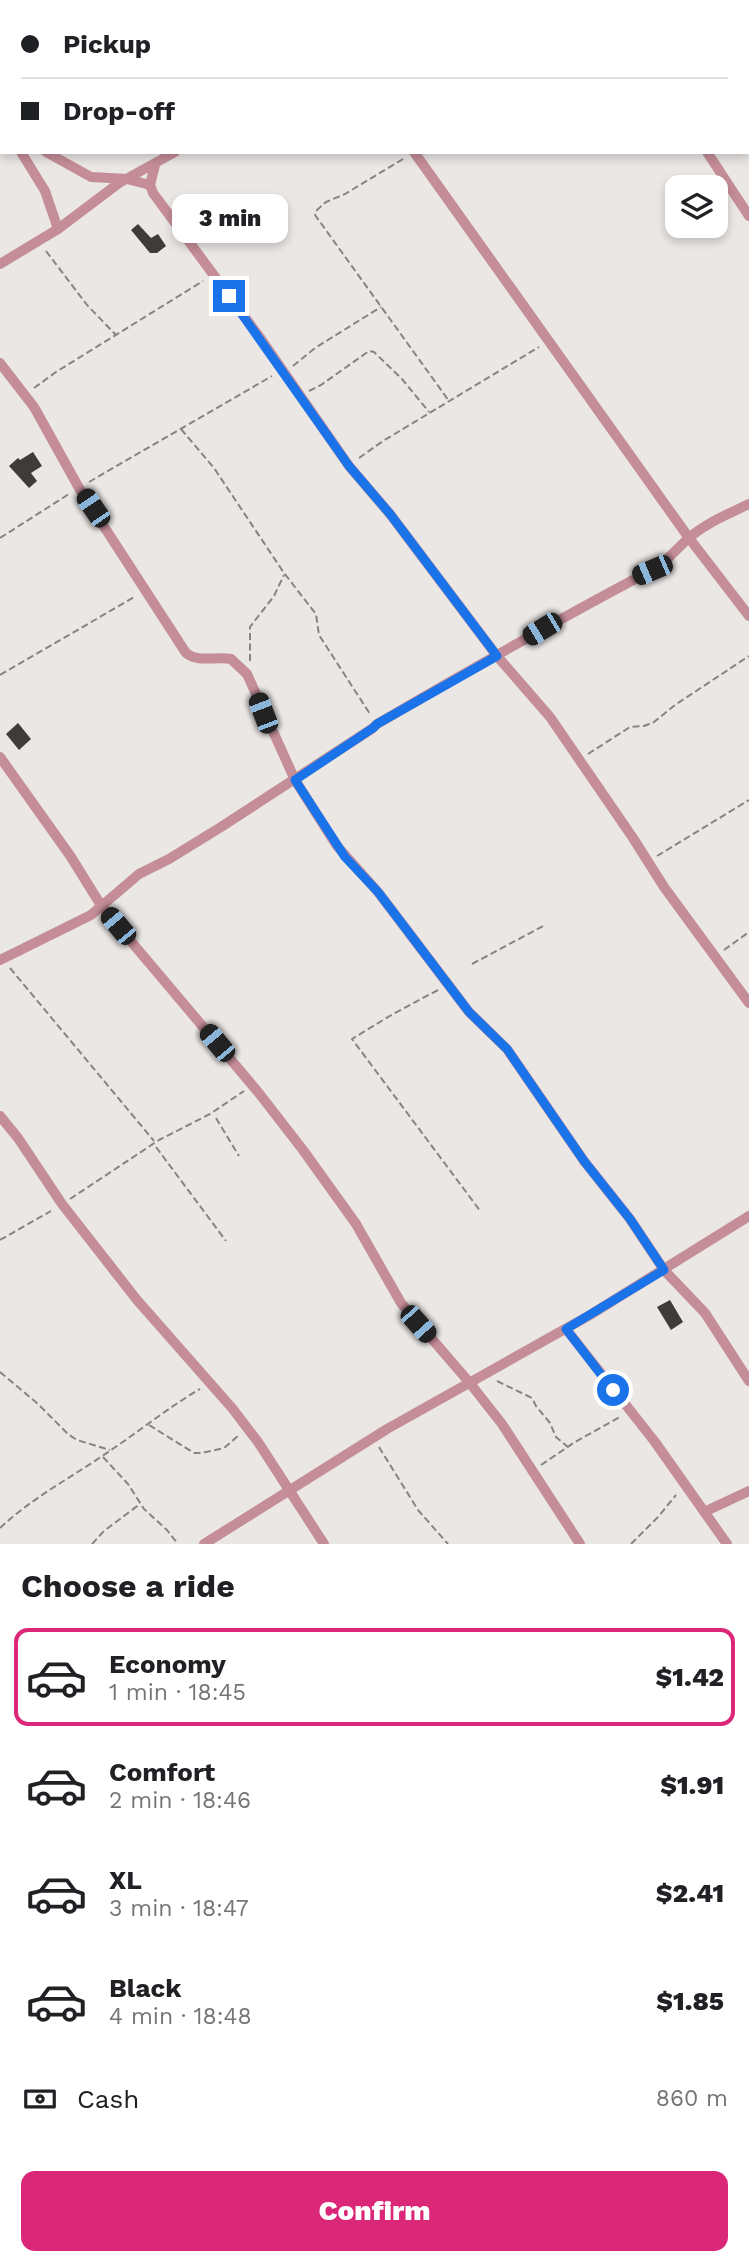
<!DOCTYPE html>
<html lang="en">
<head>
<meta charset="utf-8">
<style>
	body { margin:0; font-family:"Work Sans",sans-serif; background:#f6f6f6; color:#202124; height:100vh; display:flex; flex-direction:column; font-size:26px; white-space:nowrap }
	* { box-sizing:border-box; margin:0 }
	p { font-size:23px; color:#757577 }
	.icon { flex:none; width:38px; height:38px; fill:none; stroke:currentColor; stroke-width:2; stroke-linecap:round; stroke-linejoin:round }
	.map { position:relative; height:1544px; overflow:hidden }
	.drawer { display:flex; flex-direction:column; background:#fff; flex:1 }
	.drawer>* { flex:none }
	.hud { position:absolute; left:0px; top:0px; width:749px; height:154px; box-shadow:0 4px 10px #0003; display:grid; align-content:center; height:154px; padding:0 21px; background:#fff }
	.buttons { position:absolute; left:665px; top:175px; display:grid; gap:14px }
	.buttons a { display:grid; place-items:center; width:63px; height:63px; border-radius:14px; background:#fff; box-shadow:0 4px 10px #0003; font-size:35px }
	.end { position:absolute; width:32px; height:32px; margin:-16px; border:9px solid #1a73e8; background:#fff; box-shadow:0 0 0 4px #fff }
	.from { border-radius:50% }
	.bubble { position:absolute; height:49px; border-radius:14px; background:#fff; box-shadow:0 4px 10px #0003; font-size:23px; font-weight:800; line-height:49px; text-align:center }
	.car { position:absolute; width:21px; height:42px; margin:-21px -10px; border-radius:9px; box-shadow:0 0 5px 2px #0007; background:linear-gradient(#222 24%,#8ab4d8 0 40%,#222 0 76%,#8ab4d8 0 86%,#222 0) }
	.hud b { display:flex; align-items:center; gap:24px; height:66px; font-size:26px }
	.hud b+b { border-top:2px solid #e0e0e0 }
	.hud i { width:18px; height:18px; background:#202124 }
	ul { padding:0; list-style:none }
	li { display:flex; align-items:center; gap:21px; height:98px; margin:0 14px 10px; padding:0 7px; border:4px solid transparent; border-radius:14px }
	li div { flex:1 }
	li b { display:block; font-size:26px }
	li em { font-style:normal; font-weight:800 }
	li.current { border-color:#db2777 }
	li>.icon { width:63px; height:63px; stroke-width:1.5 }
	h2 { padding:0 21px; font-size:32px; line-height:84px }
	.pay { display:flex; align-items:center; gap:18px; height:77px; padding:0 21px; font-size:26px }
	.pay p { margin-inline-start:auto }
	.action { display:flex; gap:14px; margin-top:auto; padding:14px 21px }
	.action a { flex:1; height:80px; border-radius:14px; background:#db2777; color:#fff; font-size:28px; font-weight:800; line-height:80px; text-align:center }
	.map>svg:first-child { display:block }
</style>
</head>
<body>
<div class="map">
<svg width="749" height="1544" viewBox="0 0 749 1544">
	<rect width="100%" height="100%" fill="#eae7e5"/>
	<!-- building -->
	<g fill="#3e3c3a">
		<path d="M138,224L151,238L158,234L166,246L157,253H150L131,230Z"/>
		<path d="M33,452L42,466L31,473L37,481L29,488L9,466L18,458L20,460Z"/>
		<path d="M18,723L31,739L19,750L6,734Z"/>
		<path d="M670,1300L683,1322L671,1330L657,1307Z"/>
	</g>
	<g fill="none" stroke-linecap="round" stroke-linejoin="round">
		<!-- path -->
		<g stroke="#878584" stroke-width="2" stroke-dasharray="7 3.5" stroke-linecap="butt">
			<path d="M47,0L48,2"/>
			<path d="M466,0L468,2"/>
			<path d="M403,159L345,194L326,202L316,211L315,215L449,401"/>
			<path d="M46,251L87,305L116,335"/>
			<path d="M293,366L315,348L381,307"/>
			<path d="M34,388L56,372L203,281"/>
			<path d="M309,391L321,385L369,351L374,352L402,379L429,412"/>
			<path d="M181,429L214,468L284,573L316,614L319,635L370,714"/>
			<path d="M359,458L383,441L539,347"/>
			<path d="M89,482L272,376"/>
			<path d="M0,538L69,494"/>
			<path d="M250,661V627L274,596L284,575"/>
			<path d="M0,675L136,596"/>
			<path d="M588,754L630,727L644,726L654,722L675,705L749,656"/>
			<path d="M657,856L749,800"/>
			<path d="M724,950L749,932"/>
			<path d="M472,964L545,925"/>
			<path d="M10,968L154,1141"/>
			<path d="M438,990L393,1014L352,1039L481,1212"/>
			<path d="M216,1118L239,1156"/>
			<path d="M156,1147L226,1241"/>
			<path d="M70,1199L159,1140L210,1114L244,1091"/>
			<path d="M0,1240L51,1211"/>
			<path d="M0,1372L38,1404L68,1434L77,1440L110,1450"/>
			<path d="M497,1381L532,1398L536,1406L550,1423L556,1437L568,1447"/>
			<path d="M149,1425L194,1453H202L224,1448L238,1436"/>
			<path d="M379,1447L418,1510L448,1544"/>
			<path d="M103,1457L128,1484L144,1509L167,1530L178,1544"/>
			<path d="M541,1465L575,1442L620,1417"/>
			<path d="M0,1528C33,1497 74,1476 111,1450C141,1430 169,1407 200,1389"/>
			<path d="M92,1544L104,1531L140,1504"/>
			<path d="M631,1544L658,1517L676,1495"/>
		</g>
		<!-- service -->
		<path stroke="#c58d97" stroke-width="5" d="M302,0L303,2"/>
		<!-- minor -->
		<g stroke="#c58d97" stroke-width="10">
			<path d="M586,0L587,2"/>
			<path d="M398,2L401,0"/>
			<path d="M0,119L2,122"/>
			<path d="M21,152L45,191L58,229"/>
			<path d="M46,152L91,177L127,179L150,185"/>
			<path d="M414,152L689,538L749,616"/>
			<path d="M707,152L749,216"/>
			<path d="M155,165L150,185L153,193L261,339L349,466L390,514L497,656L550,717L633,838L664,887L749,1003"/>
			<path d="M0,264L58,229L119,183L175,152"/>
			<path d="M0,363L34,407L79,488L186,653C198,663 216,656 231,659L247,674L295,780L337,846L378,892L469,1012L507,1049L584,1161L630,1219L664,1270L705,1313L749,1381"/>
			<path d="M0,757L71,857L102,907L258,1092L303,1150L356,1224L401,1303L469,1382L502,1424L580,1544"/>
			<path d="M0,960L91,915L139,874L169,859L221,827L373,728L377,724C468,671 559,619 652,570C667,562 676,549 689,538C706,523 728,514 749,504"/>
			<path d="M0,1116L18,1138L62,1204L137,1300L232,1408L258,1442L324,1544"/>
			<path d="M566,1329L655,1442L727,1544"/>
			<path d="M704,1512L749,1491"/>
			<path d="M204,1544L387,1429L590,1315L749,1216"/>
		</g>
	</g>
	<g fill="none" stroke-linecap="round" stroke-linejoin="round">
		<!-- route -->
		<path stroke="#1a73e8" stroke-width="9" d="M229,296L349,466L390,514L497,656L377,724L373,728L295,780L345,857L378,892L469,1012L507,1049L584,1161L630,1219L664,1270L566,1329L613,1390"/>
	</g>
</svg>
<div class="buttons">
<a><svg class="icon" aria-label="layers" viewBox="0 0 24 24"><path d="M12 4l9 5-9 5-9-5zM3 14l9 5 9-5"/></svg></a>
</div>
<i class="end from" style="left:613px;top:1390px"></i>
<i class="end" style="left:229px;top:296px"></i>
<div class="bubble" style="left:172px;top:194px;width:116px">3 min</div>
<i class="car" style="left:93px;top:508px;rotate:326deg"></i>
<i class="car" style="left:652px;top:570px;rotate:247deg"></i>
<i class="car" style="left:542px;top:629px;rotate:239deg"></i>
<i class="car" style="left:263px;top:713px;rotate:339deg"></i>
<i class="car" style="left:118px;top:926px;rotate:320deg"></i>
<i class="car" style="left:217px;top:1043px;rotate:320deg"></i>
<i class="car" style="left:418px;top:1324px;rotate:138deg"></i>
<div class="hud">
<b><i class="from"></i>Pickup</b>
<b><i></i>Drop-off</b>
</div>
</div>
<section class="drawer">
<h2>Choose a ride</h2>
<ul>
<li class="current"><svg class="icon" aria-label="car" viewBox="0 0 24 24"><path d="M5 17H2v-5l4-1 3-4h7l3 4 3 1v5h-3M9 17h6M6 11h13"/><circle cx="7" cy="17" r="2"/><circle cx="17" cy="17" r="2"/></svg><div><b>Economy</b><p>1 min · 18:45</p></div><em>$1.42</em></li>
<li><svg class="icon" aria-label="car" viewBox="0 0 24 24"><path d="M5 17H2v-5l4-1 3-4h7l3 4 3 1v5h-3M9 17h6M6 11h13"/><circle cx="7" cy="17" r="2"/><circle cx="17" cy="17" r="2"/></svg><div><b>Comfort</b><p>2 min · 18:46</p></div><em>$1.91</em></li>
<li><svg class="icon" aria-label="car" viewBox="0 0 24 24"><path d="M5 17H2v-5l4-1 3-4h7l3 4 3 1v5h-3M9 17h6M6 11h13"/><circle cx="7" cy="17" r="2"/><circle cx="17" cy="17" r="2"/></svg><div><b>XL</b><p>3 min · 18:47</p></div><em>$2.41</em></li>
<li><svg class="icon" aria-label="car" viewBox="0 0 24 24"><path d="M5 17H2v-5l4-1 3-4h7l3 4 3 1v5h-3M9 17h6M6 11h13"/><circle cx="7" cy="17" r="2"/><circle cx="17" cy="17" r="2"/></svg><div><b>Black</b><p>4 min · 18:48</p></div><em>$1.85</em></li>
</ul>
<div class="pay"><svg class="icon" aria-label="cash" viewBox="0 0 24 24"><path d="M3 7h18v10H3z"/><circle cx="12" cy="12" r="2"/></svg>Cash<p>860 m</p></div>
<div class="action"><a>Confirm</a></div>
</section>
</body>
</html>
